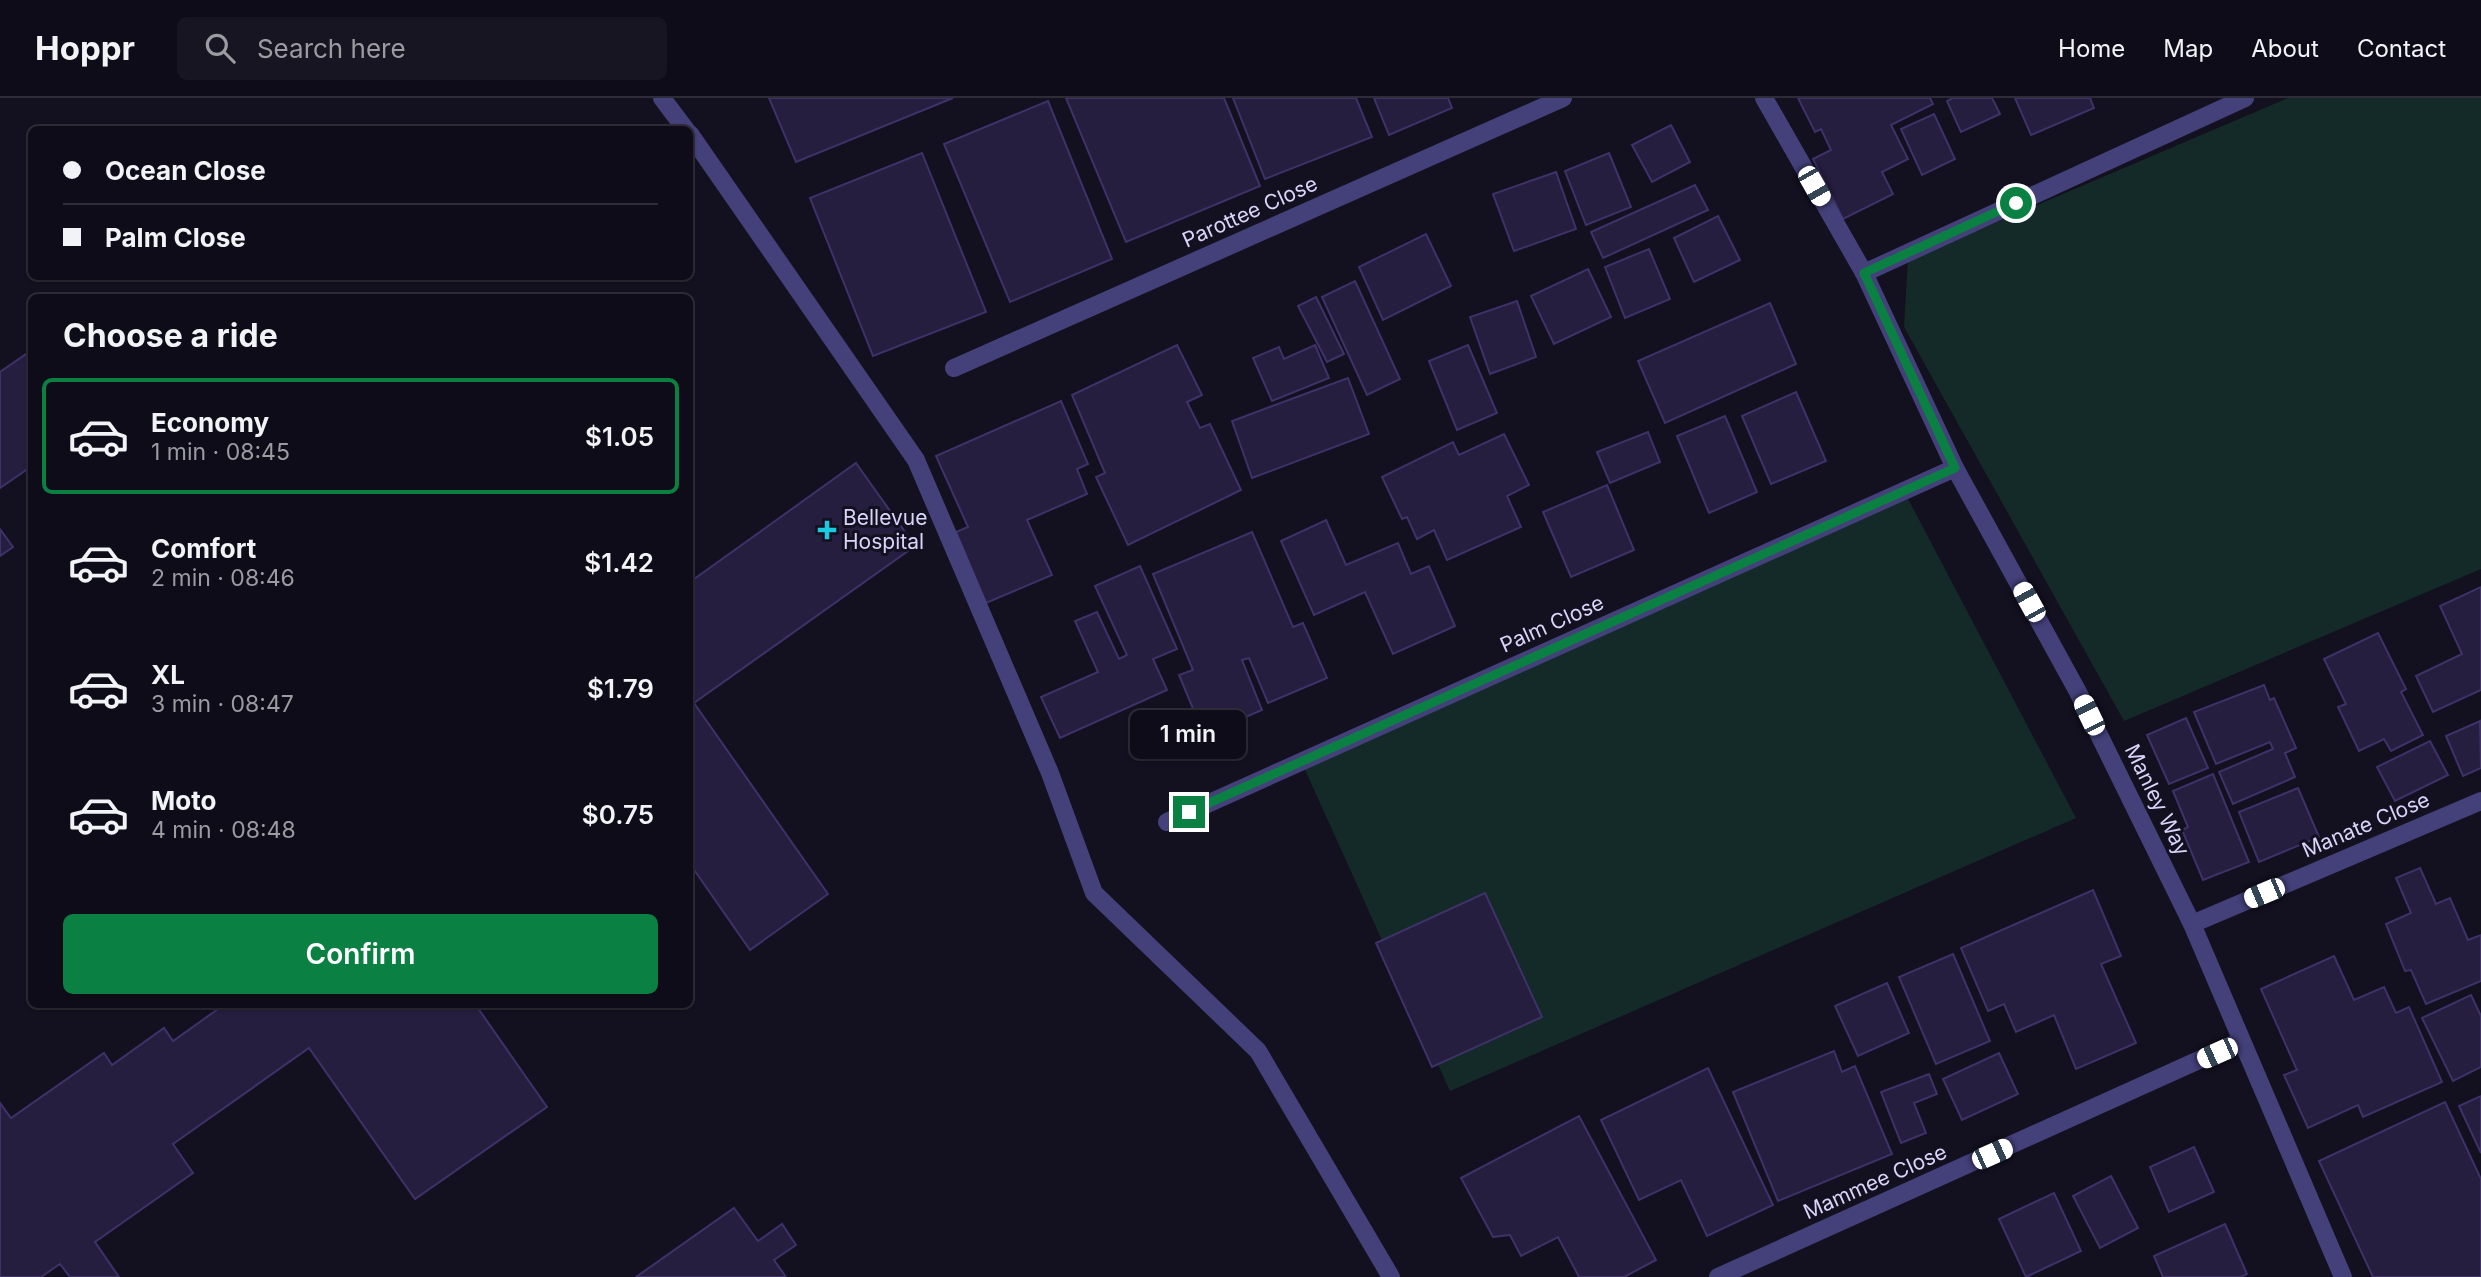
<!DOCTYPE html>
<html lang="en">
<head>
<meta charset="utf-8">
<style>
	body { margin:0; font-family:Inter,sans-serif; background:#171521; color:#f1f3f6; height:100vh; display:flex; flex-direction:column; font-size:26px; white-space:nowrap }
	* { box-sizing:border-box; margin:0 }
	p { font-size:23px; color:#9b9ba2 }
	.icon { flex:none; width:38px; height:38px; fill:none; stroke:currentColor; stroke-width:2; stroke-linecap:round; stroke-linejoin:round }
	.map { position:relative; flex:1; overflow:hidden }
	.drawer { position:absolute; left:28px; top:196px; width:665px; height:714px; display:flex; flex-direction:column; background:#0e0c18; border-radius:10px; box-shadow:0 2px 5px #0004,0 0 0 2px #2e2c37 }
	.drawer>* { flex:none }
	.hud { position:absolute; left:28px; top:28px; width:665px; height:154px; border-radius:10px; box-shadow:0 2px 5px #0004,0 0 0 2px #2e2c37; display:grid; align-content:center; height:154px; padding:0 35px; background:#0e0c18 }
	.end { position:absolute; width:32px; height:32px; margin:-16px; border:9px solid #0b8043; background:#fff; box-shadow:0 0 0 4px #fff }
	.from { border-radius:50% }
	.bubble { position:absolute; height:49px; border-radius:10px; background:#0e0c18; box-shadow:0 2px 5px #0004,0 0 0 2px #2e2c37; font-size:23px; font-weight:600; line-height:49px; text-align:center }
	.car { position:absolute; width:21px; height:42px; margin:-21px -10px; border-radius:9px; box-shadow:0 0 5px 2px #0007; background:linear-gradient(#fff 24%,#345 0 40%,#fff 0 76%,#345 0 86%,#fff 0) }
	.hud b { display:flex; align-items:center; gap:24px; height:66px; font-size:26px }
	.hud b+b { border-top:2px solid #2e2c37 }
	.hud i { width:18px; height:18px; background:#f1f3f6 }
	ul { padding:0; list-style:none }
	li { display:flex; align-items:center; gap:21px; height:116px; margin:0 14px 10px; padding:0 21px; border:4px solid transparent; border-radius:10px }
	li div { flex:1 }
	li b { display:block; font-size:26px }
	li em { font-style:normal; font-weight:600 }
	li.selected { border-color:#0b8043 }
	li>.icon { width:63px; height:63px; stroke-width:1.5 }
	h2 { padding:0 35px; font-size:32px; line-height:84px }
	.primary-button { display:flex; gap:14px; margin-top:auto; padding:14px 35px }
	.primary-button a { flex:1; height:80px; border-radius:10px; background:#0b8043; color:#fff; font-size:28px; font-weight:600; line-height:80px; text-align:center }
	header { display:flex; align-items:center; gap:42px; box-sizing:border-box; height:98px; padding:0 35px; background:#0e0c18; border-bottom:2px solid #2e2c37 }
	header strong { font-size:33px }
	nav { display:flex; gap:38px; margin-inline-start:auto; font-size:24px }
	.search { width:490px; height:63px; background:#171521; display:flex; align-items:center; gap:18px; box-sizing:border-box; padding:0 24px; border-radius:10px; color:#9b9ba2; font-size:26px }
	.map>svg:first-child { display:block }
</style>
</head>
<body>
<header>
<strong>Hoppr</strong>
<div class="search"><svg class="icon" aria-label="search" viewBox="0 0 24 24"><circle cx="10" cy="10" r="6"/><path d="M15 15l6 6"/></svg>Search here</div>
<nav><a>Home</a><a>Map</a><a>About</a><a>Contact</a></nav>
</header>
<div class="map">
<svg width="2481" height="1179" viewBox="0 0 2481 1179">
	<rect width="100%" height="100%" fill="#131020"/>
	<!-- green -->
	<g fill="#132a29">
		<path d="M2288,0H2481V471L2124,623L1904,229L1908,162Z"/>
		<path d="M1906,397L2076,720L1450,993L1302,665Z"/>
	</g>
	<!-- building -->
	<g fill="#251e3f" stroke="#3e3269" stroke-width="2">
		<path d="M769,0H953L796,64Z"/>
		<path d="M1066,0H1224L1260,88L1126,144Z"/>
		<path d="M1233,0H1356L1372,39L1265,81Z"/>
		<path d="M1374,0H1448L1452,10L1389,37Z"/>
		<path d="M1798,0H1930L1933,6L1891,27L1908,61L1882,74L1893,96L1843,121L1813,61L1831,52L1821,31L1815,34Z"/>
		<path d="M1953,0H1992L2000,16L1961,34L1947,3Z"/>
		<path d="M2015,0H2090L2094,10L2031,37Z"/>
		<path d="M1048,3L1112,161L1010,204L944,46Z"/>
		<path d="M1934,16L1955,61L1922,77L1901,31Z"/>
		<path d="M1671,27L1690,64L1652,84L1632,47Z"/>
		<path d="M922,55L986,214L873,258L810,100Z"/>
		<path d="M1609,55L1631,109L1586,127L1565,73Z"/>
		<path d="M1556,74L1576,131L1514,153L1493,96Z"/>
		<path d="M1695,87L1708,112L1603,160L1591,134Z"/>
		<path d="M1718,118L1740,162L1694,184L1674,140Z"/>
		<path d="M1426,136L1451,188L1383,222L1359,169Z"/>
		<path d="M1649,151L1670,201L1625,220L1605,169Z"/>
		<path d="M1588,171L1611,219L1554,246L1531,198Z"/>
		<path d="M1355,183L1400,281L1367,297L1322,199Z"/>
		<path d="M1316,199L1344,256L1327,264L1298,208Z"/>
		<path d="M1517,203L1536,259L1490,276L1470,219Z"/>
		<path d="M1770,205L1796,266L1665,325L1638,263Z"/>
		<path d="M1177,247L1202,297L1187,304L1200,330L1210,326L1241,392L1128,447L1096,379L1105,375L1072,297Z"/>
		<path d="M1315,247L1329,280L1272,303L1253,260L1279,249L1284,261Z"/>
		<path d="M1468,247L1497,315L1457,332L1429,263Z"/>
		<path d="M32,252V368L0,390V274Z"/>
		<path d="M1348,280L1369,336L1252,380L1232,323Z"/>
		<path d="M1796,294L1826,363L1771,386L1742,318Z"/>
		<path d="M1061,303L1088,366L1077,371L1087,396L1027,422L1052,477L986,505L956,434L968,429L936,358Z"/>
		<path d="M1725,318L1757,394L1709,415L1677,338Z"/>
		<path d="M1648,334L1660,364L1610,385L1597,354Z"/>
		<path d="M1504,336L1529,387L1507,398L1521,429L1447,462L1434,432L1417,441L1407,419L1402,421L1382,379L1453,344L1459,357Z"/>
		<path d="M856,365L915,448L694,605L828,796L750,852L690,766V484Z"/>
		<path d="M1607,387L1634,452L1571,479L1543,414Z"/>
		<path d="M1326,422L1346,467L1398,445L1411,476L1429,468L1455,528L1393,556L1365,494L1314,517L1281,443Z"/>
		<path d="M0,431L13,449L0,458Z"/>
		<path d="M1252,434L1293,529L1303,525L1327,580L1268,605L1249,560L1242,562L1262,612L1204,637L1179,577L1193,572L1153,476Z"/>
		<path d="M1140,468L1177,551L1153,561L1167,592L1060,640L1041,599L1098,574L1075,523L1097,514L1119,561L1127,557L1095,488Z"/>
		<path d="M2481,489V592L2433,614L2416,578L2462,556L2440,508Z"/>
		<path d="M2378,535L2406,591L2401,594L2423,637L2391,653L2384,641L2359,653L2338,609L2346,606L2324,561Z"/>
		<path d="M2264,587L2270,602L2274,600L2296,650L2285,655L2295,679L2233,706L2219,674L2273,651L2270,644L2216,666L2194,614Z"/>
		<path d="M2186,620L2208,670L2169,686L2147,637Z"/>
		<path d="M2480,623L2481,670L2463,678L2446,638Z"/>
		<path d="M2430,643L2448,677L2395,703L2377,669Z"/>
		<path d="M2213,676L2249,764L2203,782L2182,732L2188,729L2173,693Z"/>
		<path d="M2298,690L2319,739L2259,764L2239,714Z"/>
		<path d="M2420,770L2436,806L2450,800L2468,842L2481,837V883L2426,906L2411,872L2405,873L2386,826L2411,815L2396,780Z"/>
		<path d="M2093,792L2121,858L2101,866L2136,945L2076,971L2054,917L2016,934L2004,906L1988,913L1961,850Z"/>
		<path d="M1485,795L1542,919L1432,969L1376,845Z"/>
		<path d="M1953,856L1990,943L1936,966L1899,879Z"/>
		<path d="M2334,858L2354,902L2384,889L2396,915L2409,909L2442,984L2363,1019L2358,1007L2308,1030L2284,977L2297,972L2261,891Z"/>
		<path d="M1887,885L1909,935L1858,958L1835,908Z"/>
		<path d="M2471,897L2481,918V969L2453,983L2422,920Z"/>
		<path d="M225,906H475L547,1009L415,1101L309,950L173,1046L193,1075L95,1144L119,1179H70L60,1166L41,1179H0V1005L11,1020L104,955L112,967L164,930L173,943Z"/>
		<path d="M1834,953L1842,974L1855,968L1892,1056L1778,1103L1733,994Z"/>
		<path d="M1999,955L2018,996L1962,1022L1943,981Z"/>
		<path d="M1708,970L1773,1107L1707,1138L1681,1082L1639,1102L1601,1022Z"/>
		<path d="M1929,976L1937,996L1914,1005L1926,1035L1901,1045L1881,994Z"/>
		<path d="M2481,998V1055L2459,1008Z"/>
		<path d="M2445,1004L2481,1081V1179H2373L2319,1063Z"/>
		<path d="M1579,1018L1656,1162L1624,1179H1579L1558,1139L1521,1158L1510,1137L1493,1139L1461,1080Z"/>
		<path d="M2194,1049L2214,1094L2169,1114L2150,1069Z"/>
		<path d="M2111,1078L2138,1130L2100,1150L2073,1098Z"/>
		<path d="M2054,1095L2081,1153L2026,1179L1999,1121Z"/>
		<path d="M734,1110L758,1143L782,1126L796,1147L774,1162L786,1179H636Z"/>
		<path d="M2225,1126L2247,1176L2241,1179H2163L2154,1158Z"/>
	</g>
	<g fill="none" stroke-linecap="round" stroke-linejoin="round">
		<!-- lane -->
		<g stroke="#43407a" stroke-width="18">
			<path d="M662,0L686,32"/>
			<path d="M690,36L916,362L1050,675L1094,795L1258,953L1391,1179"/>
		</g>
		<!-- street -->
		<g stroke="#43407a" stroke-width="18">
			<path d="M1764,0L1864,175L1955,370L2078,594L2192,826L2343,1179"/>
			<path d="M1864,175L2245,0"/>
			<path d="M954,270L1563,0"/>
			<path d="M1167,724L1955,370"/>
			<path d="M2192,826L2481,703"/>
			<path d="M1718,1179L2241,943"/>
		</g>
	</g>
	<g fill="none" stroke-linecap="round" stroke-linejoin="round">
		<!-- route -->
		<path stroke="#0b8043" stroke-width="9" d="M1189,714L1955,370L1864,175L2016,105"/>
	</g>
	<!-- markers -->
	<path fill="#19cae1" stroke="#131020" stroke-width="2.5" d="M823.5 421.5h7v7h7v7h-7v7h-7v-7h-7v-7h7z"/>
	<g text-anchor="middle" stroke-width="6" stroke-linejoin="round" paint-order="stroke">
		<!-- street labels -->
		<g font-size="21" fill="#d9d4fa" stroke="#131020">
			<text transform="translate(1250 114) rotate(-24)" y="7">Parottee Close</text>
			<text transform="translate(1552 526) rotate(-24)" y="7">Palm Close</text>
			<text transform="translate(2157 702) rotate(64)" y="7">Manley Way</text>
			<text transform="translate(2366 727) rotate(-23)" y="7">Manate Close</text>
			<text transform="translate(1875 1084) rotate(-24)" y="7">Mammee Close</text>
		</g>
		<!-- poi labels -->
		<g font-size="21" fill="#d9d4fa" stroke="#131020" text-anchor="start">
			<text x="843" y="427">Bellevue<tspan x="843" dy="24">Hospital</tspan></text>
		</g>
	</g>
</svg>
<i class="end from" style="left:2016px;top:105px"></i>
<i class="end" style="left:1189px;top:714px"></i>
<div class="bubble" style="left:1130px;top:612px;width:116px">1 min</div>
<i class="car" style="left:1814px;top:88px;rotate:150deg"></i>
<i class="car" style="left:2029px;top:504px;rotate:331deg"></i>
<i class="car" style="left:2089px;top:617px;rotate:334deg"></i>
<i class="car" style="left:2264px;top:795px;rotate:247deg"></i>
<i class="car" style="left:2217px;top:955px;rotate:246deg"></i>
<i class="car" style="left:1992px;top:1056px;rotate:66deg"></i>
<div class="hud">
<b><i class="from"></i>Ocean Close</b>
<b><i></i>Palm Close</b>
</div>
<section class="drawer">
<h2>Choose a ride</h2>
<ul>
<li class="selected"><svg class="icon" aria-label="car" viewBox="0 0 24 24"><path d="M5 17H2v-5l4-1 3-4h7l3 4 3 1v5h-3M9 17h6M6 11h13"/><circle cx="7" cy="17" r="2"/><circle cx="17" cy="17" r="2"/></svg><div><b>Economy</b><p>1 min · 08:45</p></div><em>$1.05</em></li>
<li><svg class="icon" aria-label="car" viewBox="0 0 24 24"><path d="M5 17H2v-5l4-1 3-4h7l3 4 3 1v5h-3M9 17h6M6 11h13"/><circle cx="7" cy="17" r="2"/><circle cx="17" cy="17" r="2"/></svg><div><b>Comfort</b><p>2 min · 08:46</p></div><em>$1.42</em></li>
<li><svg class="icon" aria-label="car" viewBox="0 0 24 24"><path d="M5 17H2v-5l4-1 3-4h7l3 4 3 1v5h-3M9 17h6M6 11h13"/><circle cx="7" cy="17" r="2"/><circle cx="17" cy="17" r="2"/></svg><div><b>XL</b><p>3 min · 08:47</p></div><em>$1.79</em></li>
<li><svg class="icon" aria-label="car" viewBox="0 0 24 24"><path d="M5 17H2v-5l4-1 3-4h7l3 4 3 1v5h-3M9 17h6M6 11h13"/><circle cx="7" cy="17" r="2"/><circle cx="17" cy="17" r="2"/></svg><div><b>Moto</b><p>4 min · 08:48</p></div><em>$0.75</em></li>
</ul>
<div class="primary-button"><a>Confirm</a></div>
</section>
</div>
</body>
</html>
